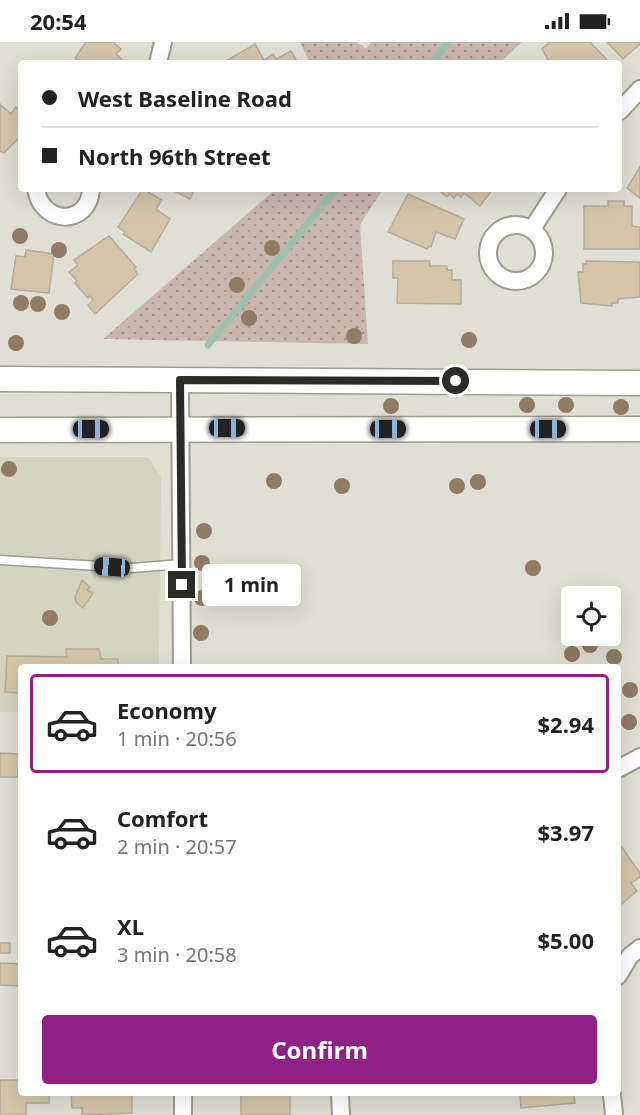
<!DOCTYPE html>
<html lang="en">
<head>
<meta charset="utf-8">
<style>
	body { margin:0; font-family:"Noto Sans",sans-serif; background:#f6f6f6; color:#222; height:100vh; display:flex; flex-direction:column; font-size:22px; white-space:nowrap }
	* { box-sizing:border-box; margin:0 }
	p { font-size:20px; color:#767676 }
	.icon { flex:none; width:33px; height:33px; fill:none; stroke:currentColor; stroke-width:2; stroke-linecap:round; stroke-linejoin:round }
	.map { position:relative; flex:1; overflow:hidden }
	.drawer { position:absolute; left:18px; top:622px; width:603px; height:432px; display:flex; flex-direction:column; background:#fff; border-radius:6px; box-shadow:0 6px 24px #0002 }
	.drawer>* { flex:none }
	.guide { position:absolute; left:18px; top:18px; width:604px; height:132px; border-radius:6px; box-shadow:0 6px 24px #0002; display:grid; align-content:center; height:132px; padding:0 24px; background:#fff }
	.tools { position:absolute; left:561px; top:544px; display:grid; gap:12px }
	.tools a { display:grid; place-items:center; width:60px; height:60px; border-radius:6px; background:#fff; box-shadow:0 6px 24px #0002; font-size:30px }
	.end { position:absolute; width:27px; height:27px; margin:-14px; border:8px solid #2b2c26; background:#fff; box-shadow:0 0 0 3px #fff }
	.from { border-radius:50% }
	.bubble { position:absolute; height:42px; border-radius:6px; background:#fff; box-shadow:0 6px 24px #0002; font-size:20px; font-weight:700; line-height:42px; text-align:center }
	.car { position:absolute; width:18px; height:36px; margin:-18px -9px; border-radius:8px; box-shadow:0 0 4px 2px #0007; background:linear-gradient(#222 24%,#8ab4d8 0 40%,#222 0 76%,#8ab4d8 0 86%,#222 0) }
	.guide b { display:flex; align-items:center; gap:21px; height:57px; font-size:22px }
	.guide b+b { border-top:2px solid #e0e0e0 }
	.guide i { width:15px; height:15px; background:#222 }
	ul { padding:10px 0 0; list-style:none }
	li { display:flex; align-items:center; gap:18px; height:99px; margin:0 12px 9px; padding:0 12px; border:3px solid transparent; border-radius:6px }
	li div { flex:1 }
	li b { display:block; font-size:22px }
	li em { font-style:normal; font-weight:700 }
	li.active { border-color:#8f2184 }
	li>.icon { width:54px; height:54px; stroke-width:1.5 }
	.primary-button { display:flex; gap:12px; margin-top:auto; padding:12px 24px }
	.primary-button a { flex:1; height:69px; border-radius:6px; background:#8f2184; color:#fff; font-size:24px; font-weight:700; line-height:69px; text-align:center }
	.status { display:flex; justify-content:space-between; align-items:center; height:42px; padding:0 30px; background:#fff; direction:ltr }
	.status svg { height:16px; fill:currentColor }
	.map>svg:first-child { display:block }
</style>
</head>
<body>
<div class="status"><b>20:54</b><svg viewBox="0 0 49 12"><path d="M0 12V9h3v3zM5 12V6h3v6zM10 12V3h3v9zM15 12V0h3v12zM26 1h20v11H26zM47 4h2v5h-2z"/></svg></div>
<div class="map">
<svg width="640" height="1073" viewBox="0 0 640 1073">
	<defs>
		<pattern id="grass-dots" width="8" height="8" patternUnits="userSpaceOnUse" patternTransform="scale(1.5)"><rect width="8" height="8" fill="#c9b7ac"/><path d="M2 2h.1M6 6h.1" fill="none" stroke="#a3958c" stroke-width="1.8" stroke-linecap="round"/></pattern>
	</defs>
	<rect width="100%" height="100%" fill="#dfe0d2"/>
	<!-- built -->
	<path fill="#d4d5bf" d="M0,415H148L161,435L159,625L21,626V670H0Z"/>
	<!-- grass -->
	<g fill="url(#grass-dots)">
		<path d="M300,0H356L366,6L372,0H522L499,21H310Z"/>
		<path d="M276,147H383L360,183L368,302L103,297Z"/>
	</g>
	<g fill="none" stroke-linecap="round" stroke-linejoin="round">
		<!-- stream -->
		<g stroke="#9fbfaf" stroke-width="7">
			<path d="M433,21L448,0"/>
			<path d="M208,303L336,147"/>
		</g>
	</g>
	<!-- building -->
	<g fill="#d4c5a9" stroke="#b3aca0" stroke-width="1.5">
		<path d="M86,0H113L121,7L116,12L122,17L119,21H79L75,16Z"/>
		<path d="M550,0H590L610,21H550L542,7Z"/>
		<path d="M607,0H638L640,2L623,17Z"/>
		<path d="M255,2L264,18L273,12L276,17L291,9L298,21H227L226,19Z"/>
		<path d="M0,62L11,72L16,65L21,70V94L4,111L0,109Z"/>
		<path d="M640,125V156L627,146Z"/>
		<path d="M143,147L162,158L156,167L170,177L151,210L123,192L125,190L118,185Z"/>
		<path d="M170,147H195L190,157Z"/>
		<path d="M437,147H493L480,164L464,151L461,155L457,152L454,156L449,152L447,155Z"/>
		<path d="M408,152L464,177L455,197L436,190L431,205L429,204L427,207L388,190Z"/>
		<path d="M608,159H624V164H632V184L640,185V207H584V164H608Z"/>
		<path d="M109,194L136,225L134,227L138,232L95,272L88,263L93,258L90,254L88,256L75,241L77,239L69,230L78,223L74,218Z"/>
		<path d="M26,208L54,212L49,251L11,247L16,214L25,215Z"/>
		<path d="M393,219H430V224H447V228H452V238H461V262L397,261L398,236H393Z"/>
		<path d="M586,219L640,220V255L618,257V261H612V264L581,261L578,230H583V222H586Z"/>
		<path d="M82,538L90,545L87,548L93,551L83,566L76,560L75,555Z"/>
		<path d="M66,607H99L101,617H118V626H21V651L5,650L7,614L67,615Z"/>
		<path d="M0,711L19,712L18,735H0Z"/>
		<path d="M618,800L640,831V835L631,841L637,849L618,865Z"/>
		<rect x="0" y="901" width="10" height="10"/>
		<path d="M0,921L21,922V974H19L21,944L0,943Z"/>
		<path d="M0,1038H21V1052H49V1061H26V1073H0Z"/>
		<path d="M71,1052H132V1071L82,1073V1066H72Z"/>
		<rect x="241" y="1052" width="49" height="21"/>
		<path d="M520,1052H574L575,1061L521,1066Z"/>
	</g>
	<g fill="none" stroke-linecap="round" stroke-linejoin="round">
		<defs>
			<path id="lane" d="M0,518L132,526L182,522"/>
			<g id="street">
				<path d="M158,21L163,0"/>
				<path d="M620,69L640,47"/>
				<path d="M36,147C42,184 89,184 91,147"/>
				<circle cx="516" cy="211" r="28"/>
				<path d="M532,187L558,147"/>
				<path d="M180,338L182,626"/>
				<path d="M618,727L640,715"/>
				<path d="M618,934L630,914L640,906"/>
				<path d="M340,1052L341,1073"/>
				<path d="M612,1052L614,1073"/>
				<path d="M183,1073V1052"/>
			</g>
			<g id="secondary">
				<path d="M0,337L640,341"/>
				<path d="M0,388L640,387"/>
			</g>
		</defs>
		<!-- lane casing -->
		<use href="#lane" stroke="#9d9d90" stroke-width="11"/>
		<!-- street casing -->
		<use href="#street" stroke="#9d9d90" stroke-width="20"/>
		<!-- secondary casing -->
		<use href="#secondary" stroke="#9d9d90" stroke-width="27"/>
		<!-- lane -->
		<use href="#lane" stroke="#fff" stroke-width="8"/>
		<!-- street -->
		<use href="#street" stroke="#fff" stroke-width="16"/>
		<!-- secondary -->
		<use href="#secondary" stroke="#fff" stroke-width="24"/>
	</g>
	<!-- trees -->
	<g fill="#907b65">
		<circle cx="20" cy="194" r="8"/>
		<circle cx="272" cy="206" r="8"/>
		<circle cx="59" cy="208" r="8"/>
		<circle cx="237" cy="243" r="8"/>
		<circle cx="21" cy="261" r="8"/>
		<circle cx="38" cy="262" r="8"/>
		<circle cx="62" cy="270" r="8"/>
		<circle cx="249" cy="276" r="8"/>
		<circle cx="354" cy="294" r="8"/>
		<circle cx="469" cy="298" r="8"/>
		<circle cx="16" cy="301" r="8"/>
		<circle cx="527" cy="363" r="8"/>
		<circle cx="566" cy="363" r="8"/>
		<circle cx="391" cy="364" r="8"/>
		<circle cx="621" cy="365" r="8"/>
		<circle cx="9" cy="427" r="8"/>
		<circle cx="274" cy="439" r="8"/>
		<circle cx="478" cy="440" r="8"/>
		<circle cx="342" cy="444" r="8"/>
		<circle cx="457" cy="444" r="8"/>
		<circle cx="204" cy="489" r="8"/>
		<circle cx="202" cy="521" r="8"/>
		<circle cx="533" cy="526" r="8"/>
		<circle cx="202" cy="556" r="8"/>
		<circle cx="50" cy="576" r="8"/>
		<circle cx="201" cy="591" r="8"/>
		<circle cx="590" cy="603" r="8"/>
		<circle cx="572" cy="612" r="8"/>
		<circle cx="614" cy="615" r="8"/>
		<circle cx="630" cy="648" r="8"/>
		<circle cx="629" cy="680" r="8"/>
	</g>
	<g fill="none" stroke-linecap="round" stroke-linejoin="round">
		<!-- route -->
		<path stroke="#2b2c26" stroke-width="8" d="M182,543L180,338L456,339"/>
	</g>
</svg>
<div class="tools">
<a><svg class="icon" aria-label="locate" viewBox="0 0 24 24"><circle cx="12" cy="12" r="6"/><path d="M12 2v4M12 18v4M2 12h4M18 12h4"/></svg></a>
</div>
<i class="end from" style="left:456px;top:339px"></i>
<i class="end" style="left:182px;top:543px"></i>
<div class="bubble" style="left:202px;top:522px;width:99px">1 min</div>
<i class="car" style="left:227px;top:386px;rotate:90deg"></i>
<i class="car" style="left:91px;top:387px;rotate:90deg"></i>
<i class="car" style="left:388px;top:387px;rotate:90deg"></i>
<i class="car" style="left:548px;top:387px;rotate:90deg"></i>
<i class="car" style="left:112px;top:525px;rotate:274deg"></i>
<div class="guide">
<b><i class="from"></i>West Baseline Road</b>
<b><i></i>North 96th Street</b>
</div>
<section class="drawer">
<ul>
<li class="active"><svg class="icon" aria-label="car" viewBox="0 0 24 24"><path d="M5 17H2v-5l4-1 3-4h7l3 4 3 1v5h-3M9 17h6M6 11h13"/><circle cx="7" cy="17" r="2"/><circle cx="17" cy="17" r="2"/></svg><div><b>Economy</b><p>1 min · 20:56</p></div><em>$2.94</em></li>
<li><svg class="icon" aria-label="car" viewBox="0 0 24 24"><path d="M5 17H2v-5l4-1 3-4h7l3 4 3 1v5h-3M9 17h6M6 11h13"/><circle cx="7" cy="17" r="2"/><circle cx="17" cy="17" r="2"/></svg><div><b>Comfort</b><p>2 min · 20:57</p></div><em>$3.97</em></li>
<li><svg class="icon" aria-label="car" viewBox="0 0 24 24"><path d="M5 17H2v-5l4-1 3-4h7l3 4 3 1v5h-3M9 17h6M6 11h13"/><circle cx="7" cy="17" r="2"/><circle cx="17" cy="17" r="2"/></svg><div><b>XL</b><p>3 min · 20:58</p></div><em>$5.00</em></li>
</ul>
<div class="primary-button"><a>Confirm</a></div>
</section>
</div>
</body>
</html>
